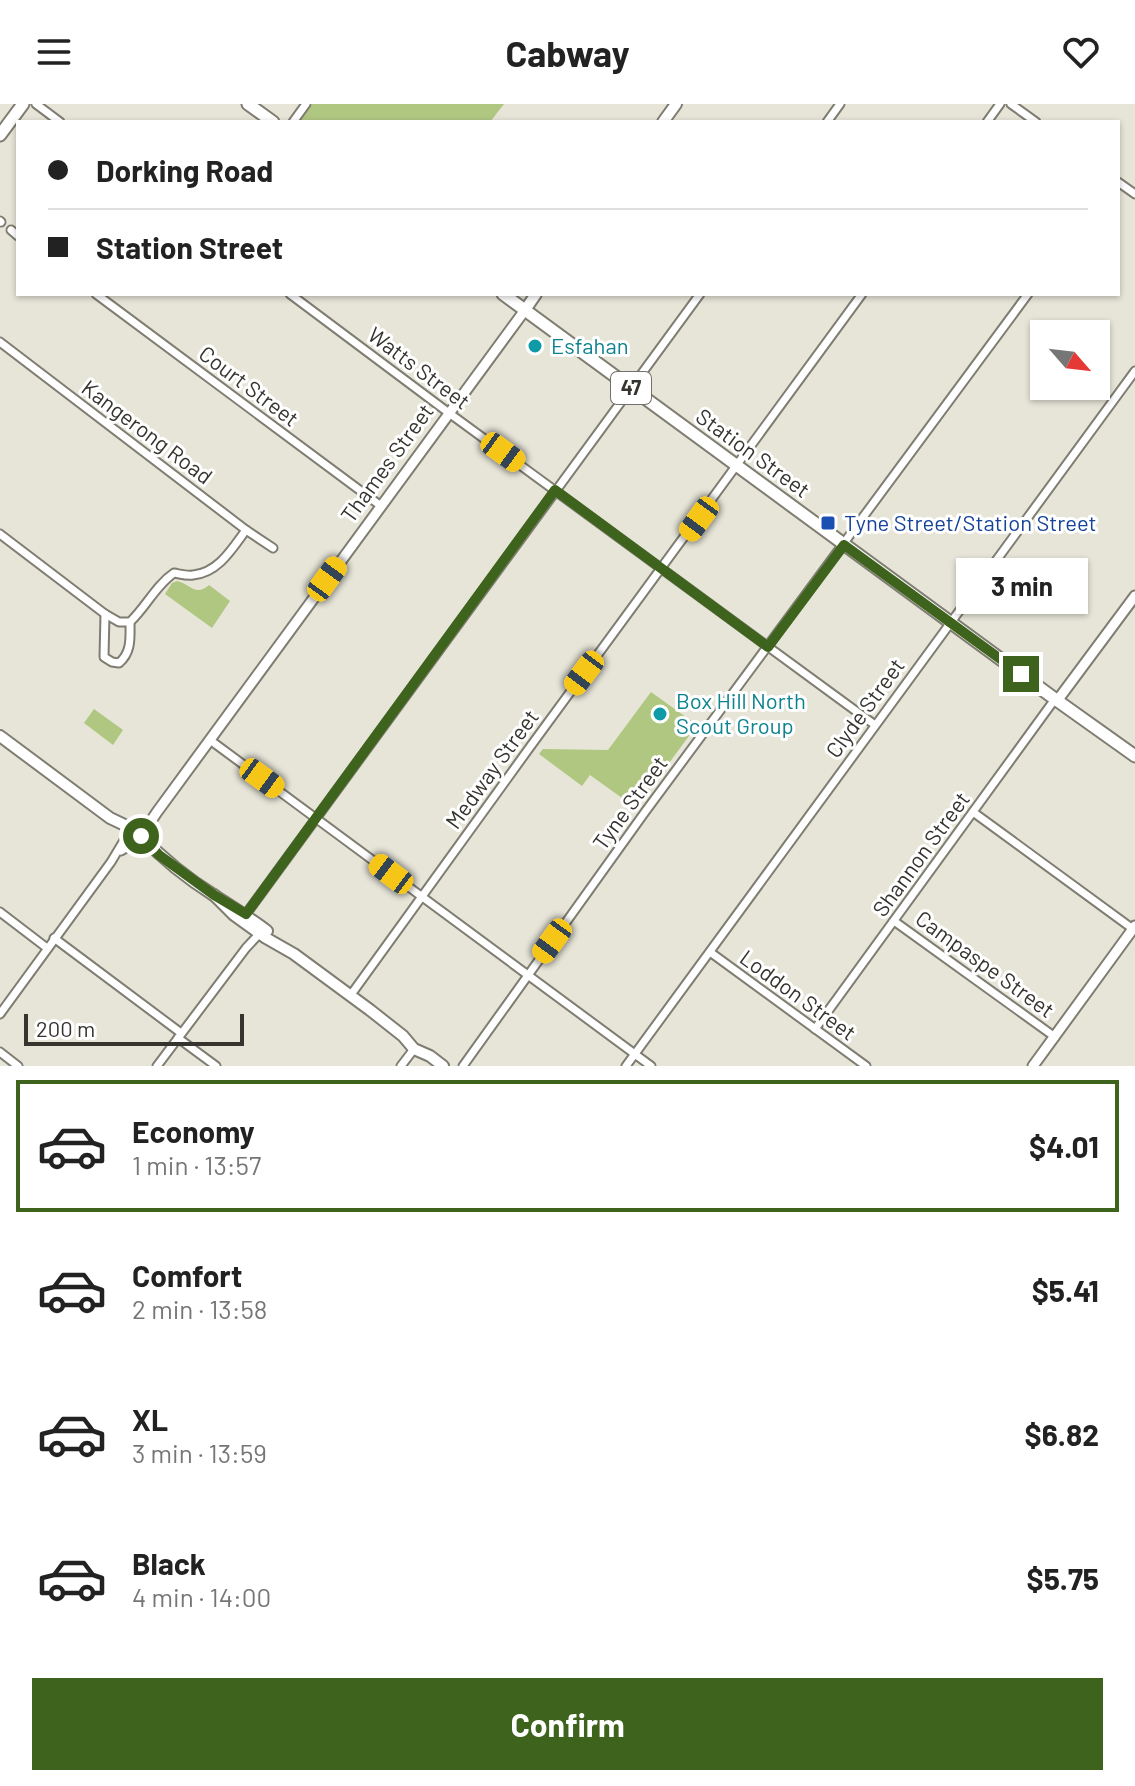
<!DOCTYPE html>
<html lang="en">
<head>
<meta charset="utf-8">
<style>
	body { margin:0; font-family:Barlow,sans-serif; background:#f6f6f6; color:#222; height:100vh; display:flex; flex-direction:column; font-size:30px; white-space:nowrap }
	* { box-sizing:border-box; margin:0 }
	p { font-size:26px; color:#767676 }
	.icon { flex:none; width:44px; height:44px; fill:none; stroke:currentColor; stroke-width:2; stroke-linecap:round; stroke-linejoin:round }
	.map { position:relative; height:962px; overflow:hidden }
	.panel { display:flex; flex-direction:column; background:#fff; flex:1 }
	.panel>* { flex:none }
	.top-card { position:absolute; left:16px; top:16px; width:1104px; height:176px; border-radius:0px; box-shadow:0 2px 6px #0004; display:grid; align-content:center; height:176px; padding:0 32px; background:#fff }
	.needle { width:52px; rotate:118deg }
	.buttons { position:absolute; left:1030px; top:216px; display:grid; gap:16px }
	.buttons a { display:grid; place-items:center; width:80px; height:80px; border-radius:0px; background:#fff; box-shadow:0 2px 6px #0004; font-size:40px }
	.scale { position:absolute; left:24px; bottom:20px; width:220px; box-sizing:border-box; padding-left:8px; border:4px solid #35342f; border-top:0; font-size:22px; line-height:28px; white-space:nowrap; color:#35342f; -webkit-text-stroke:6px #fff; paint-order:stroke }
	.end { position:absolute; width:36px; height:36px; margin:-18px; border:10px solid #3e631c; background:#fff; box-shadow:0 0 0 4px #fff }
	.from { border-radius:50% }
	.bubble { position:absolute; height:56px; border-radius:0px; background:#fff; box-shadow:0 2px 6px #0004; font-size:26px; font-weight:700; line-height:56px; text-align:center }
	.car { position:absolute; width:24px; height:48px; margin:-24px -12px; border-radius:10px; box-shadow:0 0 6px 2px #0007; background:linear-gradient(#f5c518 24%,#345 0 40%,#f5c518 0 76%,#345 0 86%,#f5c518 0) }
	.top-card b { display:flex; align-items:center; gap:28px; height:76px; font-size:30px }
	.top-card b+b { border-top:2px solid #e0e0e0 }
	.top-card i { width:20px; height:20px; background:#222 }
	ul { padding:14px 0 0; list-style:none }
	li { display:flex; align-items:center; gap:24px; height:132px; margin:0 16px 12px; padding:0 16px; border:4px solid transparent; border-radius:0px }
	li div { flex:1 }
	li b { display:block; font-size:30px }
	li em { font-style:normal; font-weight:700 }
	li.on { border-color:#3e631c }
	li>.icon { width:72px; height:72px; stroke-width:1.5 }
	.primary-button { display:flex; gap:16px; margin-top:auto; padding:16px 32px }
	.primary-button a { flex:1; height:92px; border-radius:0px; background:#3e631c; color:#fff; font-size:32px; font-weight:700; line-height:92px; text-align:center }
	header { display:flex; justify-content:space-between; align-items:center; height:104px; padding:0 32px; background:#fff; font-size:36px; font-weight:700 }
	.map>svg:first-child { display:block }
</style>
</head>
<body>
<header><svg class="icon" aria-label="menu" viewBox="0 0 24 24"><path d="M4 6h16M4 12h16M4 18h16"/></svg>Cabway<svg class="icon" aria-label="heart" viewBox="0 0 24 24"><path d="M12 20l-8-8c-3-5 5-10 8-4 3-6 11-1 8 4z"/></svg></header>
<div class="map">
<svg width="1135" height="962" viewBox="0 0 1135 962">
	<rect width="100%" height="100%" fill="#e7e5d8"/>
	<!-- green -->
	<g fill="#b0c782">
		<path d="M312,0H504L490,18H299Z"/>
		<path d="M177,477C190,480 196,493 209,481L230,497L212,524L165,490L172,479Z"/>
		<path d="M651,588L697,621L636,704L590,671L582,682L539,650L543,645L608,646Z"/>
		<path d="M94,605L123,626L113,641L84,619Z"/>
	</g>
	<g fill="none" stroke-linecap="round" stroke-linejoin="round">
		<defs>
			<g id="minor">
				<path d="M36,0L60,18"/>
				<path d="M1011,0L1036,18"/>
				<path d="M293,18L306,0"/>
				<path d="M827,18L840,0"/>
				<path d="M987,18L1000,0"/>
				<path d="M1118,78L1135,90"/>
				<path d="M0,117L1,118"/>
				<path d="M11,126L18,132"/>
				<path d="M96,190L381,402"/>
				<path d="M290,190L449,309L875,621"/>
				<path d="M0,238L246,426L273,444"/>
				<path d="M0,430L105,510L119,518H130C146,503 156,481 174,469C180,470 187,472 193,471C218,469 232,445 246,426"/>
				<path d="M105,510L104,553L112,558L119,559C132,548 130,533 130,518"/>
				<path d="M210,636L651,962"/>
				<path d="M973,708L1133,825"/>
				<path d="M121,747L133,740"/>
				<path d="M0,808L47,844"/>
				<path d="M246,810L700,190"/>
				<path d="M894,817L1055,933"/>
				<path d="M54,834L181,929"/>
				<path d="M710,848L866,962"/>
				<path d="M350,892L530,643L862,190"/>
				<path d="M0,910L111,758L126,733"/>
				<path d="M815,925L1055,595"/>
				<path d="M178,934L216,962"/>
				<path d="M0,948L18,962"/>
				<path d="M157,962L246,844L260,829"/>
				<path d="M401,962L414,945"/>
				<path d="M463,962L645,708L1028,190"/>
				<path d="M626,962L1135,267"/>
			</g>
			<g id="tertiary">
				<path d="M1057,597L1135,492"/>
				<path d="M141,732L157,708L525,206"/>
				<path d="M1033,962L1135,822"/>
			</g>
			<g id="secondary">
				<path d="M663,18L676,0"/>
				<path d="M525,206L536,190"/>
				<path d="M0,632L110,714L133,725"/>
				<circle cx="134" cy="732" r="7"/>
				<path d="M141,732C163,755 188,775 215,792C232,803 250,814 267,827"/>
				<path d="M214,791L234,811L266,834L294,850L370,906L403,932L414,945L430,952L443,962"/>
			</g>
			<g id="primary">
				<path d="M248,0L273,18"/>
				<path d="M0,31L23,0"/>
				<path d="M503,190L1055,595L1135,652"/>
			</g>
		</defs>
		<!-- minor casing -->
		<use href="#minor" stroke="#7f7d71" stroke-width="11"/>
		<!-- tertiary casing -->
		<use href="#tertiary" stroke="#7f7d71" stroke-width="13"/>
		<!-- secondary casing -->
		<use href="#secondary" stroke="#7f7d71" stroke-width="14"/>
		<!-- primary casing -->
		<use href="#primary" stroke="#7f7d71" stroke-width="15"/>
		<!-- minor -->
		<use href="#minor" stroke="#fff" stroke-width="7"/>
		<!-- tertiary -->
		<use href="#tertiary" stroke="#fff" stroke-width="9"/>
		<!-- secondary -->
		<use href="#secondary" stroke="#fff" stroke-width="10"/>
		<!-- primary -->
		<use href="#primary" stroke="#fff" stroke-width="11"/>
	</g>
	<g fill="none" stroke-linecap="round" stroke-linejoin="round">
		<!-- route -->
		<path stroke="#3e631c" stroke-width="10" d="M141,732L159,751L214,791L246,810L555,386L768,543L844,441L1021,570"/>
	</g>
	<!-- markers -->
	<g fill="#0f9aa8" stroke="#fff" stroke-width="3">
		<circle cx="535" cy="242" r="8"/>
		<circle cx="660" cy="610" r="8"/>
	</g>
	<rect fill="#1a4fb4" stroke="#fff" stroke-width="3" x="820" y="411" width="16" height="16" rx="4"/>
	<g text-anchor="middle" stroke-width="6" stroke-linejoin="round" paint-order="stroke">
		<!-- shield labels -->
		<rect fill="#fff" stroke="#72716d" stroke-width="2" x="611" y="268" width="40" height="32" rx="6"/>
		<g font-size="20" font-weight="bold" fill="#35342f">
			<text x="631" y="291">47</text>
		</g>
		<!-- culture labels -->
		<g font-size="22" fill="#0d838f" stroke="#fff" text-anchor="start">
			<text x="551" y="250">Esfahan</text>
			<text x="676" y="605">Box Hill North<tspan x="676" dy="25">Scout Group</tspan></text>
		</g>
		<!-- street labels -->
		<g font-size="22" fill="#35342f" stroke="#fff">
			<text transform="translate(419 264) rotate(37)" y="8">Watts Street</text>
			<text transform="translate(249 282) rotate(37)" y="8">Court Street</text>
			<text transform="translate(147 328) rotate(37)" y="8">Kangerong Road</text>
			<text transform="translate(753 349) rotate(36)" y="8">Station Street</text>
			<text transform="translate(387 359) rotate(-54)" y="8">Thames Street</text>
			<text transform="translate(865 604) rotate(-54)" y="8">Clyde Street</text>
			<text transform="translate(492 665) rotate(-54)" y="8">Medway Street</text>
			<text transform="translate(630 699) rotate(-54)" y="8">Tyne Street</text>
			<text transform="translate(921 750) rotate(-54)" y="8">Shannon Street</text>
			<text transform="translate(985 860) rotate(36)" y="8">Campaspe Street</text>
			<text transform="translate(798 891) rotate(36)" y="8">Loddon Street</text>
		</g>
		<!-- transit labels -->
		<g font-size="22" fill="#164399" stroke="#fff" text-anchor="start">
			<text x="844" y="427">Tyne Street/Station Street</text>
		</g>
	</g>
</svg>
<div class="buttons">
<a><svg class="needle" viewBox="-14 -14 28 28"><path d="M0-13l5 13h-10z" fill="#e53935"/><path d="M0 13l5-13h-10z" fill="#767676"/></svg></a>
</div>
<div class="scale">200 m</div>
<i class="end from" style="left:141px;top:732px"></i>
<i class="end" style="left:1021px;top:570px"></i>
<div class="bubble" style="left:956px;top:454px;width:132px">3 min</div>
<i class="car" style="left:503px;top:348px;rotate:126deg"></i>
<i class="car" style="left:699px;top:415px;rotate:216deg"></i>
<i class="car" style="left:327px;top:475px;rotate:36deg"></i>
<i class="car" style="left:584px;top:569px;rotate:217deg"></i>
<i class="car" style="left:262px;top:674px;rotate:126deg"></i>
<i class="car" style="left:391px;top:770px;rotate:307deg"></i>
<i class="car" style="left:552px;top:837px;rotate:216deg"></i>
<div class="top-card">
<b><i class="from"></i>Dorking Road</b>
<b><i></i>Station Street</b>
</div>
</div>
<section class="panel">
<ul>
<li class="on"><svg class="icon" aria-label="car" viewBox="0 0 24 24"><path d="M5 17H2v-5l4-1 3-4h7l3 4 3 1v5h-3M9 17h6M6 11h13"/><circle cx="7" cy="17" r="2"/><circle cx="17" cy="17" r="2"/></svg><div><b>Economy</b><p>1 min · 13:57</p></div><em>$4.01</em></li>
<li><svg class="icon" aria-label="car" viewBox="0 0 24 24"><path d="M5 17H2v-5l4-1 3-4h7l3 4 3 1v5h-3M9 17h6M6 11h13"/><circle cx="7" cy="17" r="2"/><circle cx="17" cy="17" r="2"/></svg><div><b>Comfort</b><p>2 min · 13:58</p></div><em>$5.41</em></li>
<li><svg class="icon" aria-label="car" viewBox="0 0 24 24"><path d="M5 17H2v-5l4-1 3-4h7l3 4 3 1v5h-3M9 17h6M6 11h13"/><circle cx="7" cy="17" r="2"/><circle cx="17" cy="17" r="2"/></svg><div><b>XL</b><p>3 min · 13:59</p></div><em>$6.82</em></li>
<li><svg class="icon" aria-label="car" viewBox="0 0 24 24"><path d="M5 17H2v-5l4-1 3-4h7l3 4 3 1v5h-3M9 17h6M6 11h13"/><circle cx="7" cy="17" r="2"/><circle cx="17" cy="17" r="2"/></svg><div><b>Black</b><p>4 min · 14:00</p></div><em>$5.75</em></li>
</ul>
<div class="primary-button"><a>Confirm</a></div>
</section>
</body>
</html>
